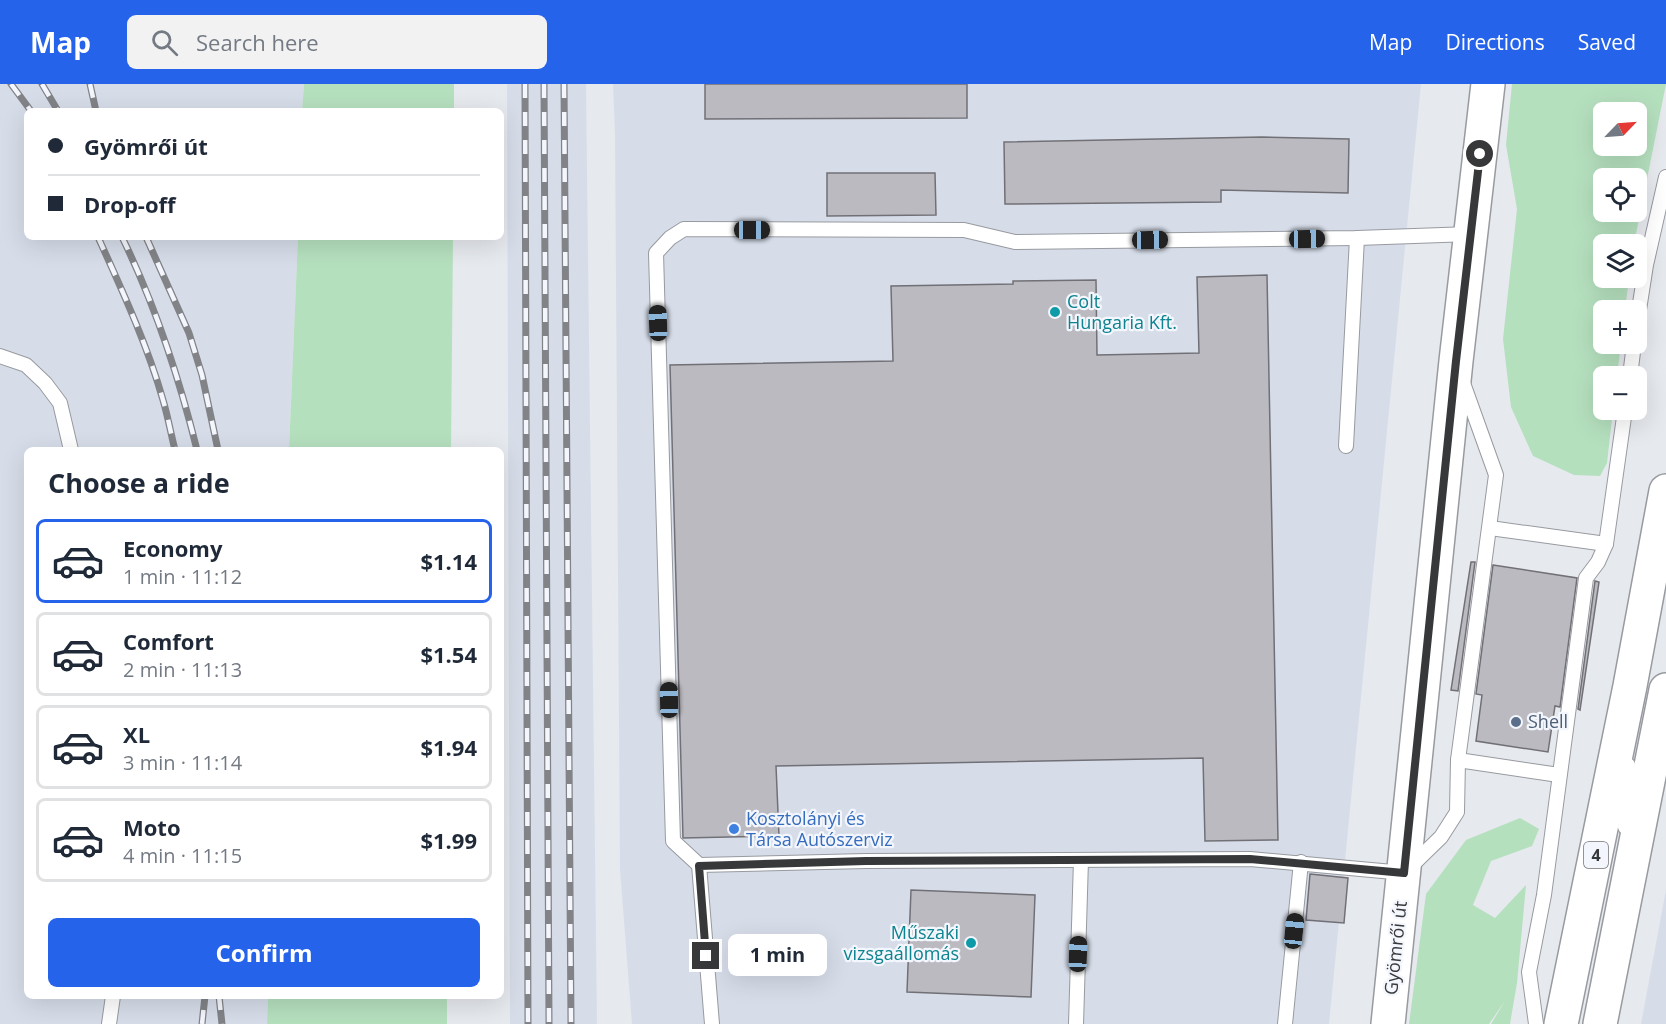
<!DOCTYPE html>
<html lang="en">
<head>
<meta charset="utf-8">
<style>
	body { margin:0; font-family:"Open Sans",sans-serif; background:#f2f2f3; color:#1f2937; height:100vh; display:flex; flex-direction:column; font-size:22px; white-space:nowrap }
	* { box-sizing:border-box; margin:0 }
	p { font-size:20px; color:#747a83 }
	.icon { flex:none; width:33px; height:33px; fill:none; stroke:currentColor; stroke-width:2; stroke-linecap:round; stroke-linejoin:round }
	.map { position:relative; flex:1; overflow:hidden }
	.details { position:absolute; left:24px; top:363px; width:480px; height:552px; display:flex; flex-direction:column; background:#fff; border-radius:9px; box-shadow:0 6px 24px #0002 }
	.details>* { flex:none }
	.guide { position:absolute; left:24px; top:24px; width:480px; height:132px; border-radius:9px; box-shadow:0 6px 24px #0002; display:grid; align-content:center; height:132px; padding:0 24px; background:#fff }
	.needle { width:39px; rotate:65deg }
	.buttons { position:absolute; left:1593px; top:18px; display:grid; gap:12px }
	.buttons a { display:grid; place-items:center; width:54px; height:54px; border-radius:9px; background:#fff; box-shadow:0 6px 24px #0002; font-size:30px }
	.end { position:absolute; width:27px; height:27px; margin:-14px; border:8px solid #37383a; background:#fff; box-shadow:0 0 0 3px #fff }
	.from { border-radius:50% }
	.bubble { position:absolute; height:42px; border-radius:9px; background:#fff; box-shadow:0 6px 24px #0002; font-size:20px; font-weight:700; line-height:42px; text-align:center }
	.car { position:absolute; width:18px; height:36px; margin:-18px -9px; border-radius:8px; box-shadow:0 0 4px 2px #0007; background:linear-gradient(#222 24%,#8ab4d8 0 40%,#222 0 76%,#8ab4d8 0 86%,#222 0) }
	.guide b { display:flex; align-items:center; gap:21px; height:57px; font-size:22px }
	.guide b+b { border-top:2px solid #e0e1e3 }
	.guide i { width:15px; height:15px; background:#1f2937 }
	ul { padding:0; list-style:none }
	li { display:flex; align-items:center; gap:18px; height:84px; margin:0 12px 9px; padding:0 12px; border:3px solid #e0e1e3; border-radius:9px }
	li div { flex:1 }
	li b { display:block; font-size:22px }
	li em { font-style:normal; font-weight:700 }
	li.active { border-color:#2563eb }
	li>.icon { width:54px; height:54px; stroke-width:1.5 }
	h2 { padding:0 24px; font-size:27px; line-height:72px }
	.action { display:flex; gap:12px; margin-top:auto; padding:12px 24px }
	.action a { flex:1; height:69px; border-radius:9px; background:#2563eb; color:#fff; font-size:24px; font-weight:700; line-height:69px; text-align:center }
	header { display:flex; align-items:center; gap:36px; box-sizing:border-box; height:84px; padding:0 30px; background:#2563eb; color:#fff }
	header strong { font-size:28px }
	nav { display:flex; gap:33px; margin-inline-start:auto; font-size:21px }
	.search { width:420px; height:54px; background:#f2f2f3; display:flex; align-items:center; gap:15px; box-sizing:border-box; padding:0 21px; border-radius:9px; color:#747a83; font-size:22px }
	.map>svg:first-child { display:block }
</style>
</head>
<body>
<header>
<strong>Map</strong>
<div class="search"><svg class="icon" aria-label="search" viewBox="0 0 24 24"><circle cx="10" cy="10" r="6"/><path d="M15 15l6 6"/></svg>Search here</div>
<nav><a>Map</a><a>Directions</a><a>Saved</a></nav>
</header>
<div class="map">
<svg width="1666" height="940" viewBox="0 0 1666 940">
	<rect width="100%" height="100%" fill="#e6e9ee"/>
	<!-- built -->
	<g fill="#d6dde9">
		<path d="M0,0H304L302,27H27V153H298L289,366H27V912H268L267,940H0Z"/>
		<path d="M507,0H586L597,940H510Z"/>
		<path d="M613,0H1421L1329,940H632L620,785L615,49Z"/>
		<path d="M1666,806V940H1641Z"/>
	</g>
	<!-- green -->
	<g fill="#b5e0be" fill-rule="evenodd">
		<path d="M304,0H454V27H302Z"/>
		<path d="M1512,0H1666L1634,160H1604V194H1629L1625,226H1604V260H1621L1617,292H1604V326H1613L1607,379L1600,392L1574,391L1533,372L1511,323L1503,255L1517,125L1506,61ZM1636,28V62H1604V28ZM1636,94V128H1604V94Z"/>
		<path d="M298,153H453L451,366H289Z"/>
		<path d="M1520,734L1539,745L1532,762L1491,777L1473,821L1495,834L1526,801L1517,899L1510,940H1491L1505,917L1489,940H1409L1426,810L1466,756Z"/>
		<path d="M268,912H447V940H267Z"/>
	</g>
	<!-- building -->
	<g fill="#babac0" stroke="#717076" stroke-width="1.5">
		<path d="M705,0H967V34L705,35Z"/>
		<path d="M1262,53L1349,55L1348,109L1221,106V118L1005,120L1004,58Z"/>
		<path d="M827,89H935L936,131L827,132Z"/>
		<path d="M1267,191L1278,756L1205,757L1203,674L776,682L779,752L683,754L670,281L893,277L891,202L1013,200V197L1096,196L1097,271L1199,269L1197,193Z"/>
		<path d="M1471,478H1475L1458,607L1451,606Z"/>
		<path d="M1493,481L1577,494L1560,623L1555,622L1548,668L1476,657L1482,611L1476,610Z"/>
		<path d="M1595,497L1599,498L1580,626L1578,625Z"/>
		<path d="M1310,790L1348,794L1344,839L1306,836Z"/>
		<path d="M911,806L1035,811L1031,913L907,908Z"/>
	</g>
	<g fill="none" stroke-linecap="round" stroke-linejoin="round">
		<defs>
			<g id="lane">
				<path d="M1636,245L1646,181L1666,93"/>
				<path d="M0,272L26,281L45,299L60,319L71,366"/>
				<path d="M1630,292L1634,260"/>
				<path d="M1346,362L1357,154"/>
				<path d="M1490,444L1606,460"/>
				<path d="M1458,676L1559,691"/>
				<path d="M1625,743L1628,681"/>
				<path d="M699,781L866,777L1250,775L1404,789L1441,753L1457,728L1458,676L1496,391L1463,299"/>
				<path d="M109,940L113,912"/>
				<path d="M712,940L699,781L673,757L656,169L670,154L684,145L964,146L1015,158L1357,154L1471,150"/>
				<path d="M1076,940L1081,776"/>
				<path d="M1285,940L1301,778"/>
				<path d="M1536,940L1529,888L1544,811L1586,494L1598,478L1606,460L1625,326"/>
			</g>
			<g id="secondary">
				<path d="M1388,940L1456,277L1488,0"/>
				<path d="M1600,940L1666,606"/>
			</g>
			<path id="primary" d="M1561,940L1630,602L1666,407"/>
		</defs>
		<!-- lane casing -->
		<use href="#lane" stroke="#979a9f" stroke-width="16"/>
		<!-- secondary casing -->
		<use href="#secondary" stroke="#979a9f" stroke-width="36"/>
		<!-- primary casing -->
		<use href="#primary" stroke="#979a9f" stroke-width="36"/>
		<!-- lane -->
		<use href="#lane" stroke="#fff" stroke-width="14"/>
		<!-- secondary -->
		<use href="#secondary" stroke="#fff" stroke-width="33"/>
		<!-- primary -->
		<use href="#primary" stroke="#fff" stroke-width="33"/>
		<defs>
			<g id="rail">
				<path d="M11,0L31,27"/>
				<path d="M42,0L58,27"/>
				<path d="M90,0L96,27"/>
				<path d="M525,0L528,940"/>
				<path d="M544,0L549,940"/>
				<path d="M564,0L571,940"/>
				<path d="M98,153C122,206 147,260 163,316C168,333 171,350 175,366"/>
				<path d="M122,153C155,221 179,293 197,366"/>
				<path d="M146,153L189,249L202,291L218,366"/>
				<path d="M219,912L222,940"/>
				<path d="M202,940L205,912"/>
			</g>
		</defs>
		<!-- rail casing -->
		<use href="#rail" stroke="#828387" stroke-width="7"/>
		<!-- rail -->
		<use href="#rail" stroke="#f3f6fc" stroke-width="4.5" stroke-dasharray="14" stroke-linecap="butt"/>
	</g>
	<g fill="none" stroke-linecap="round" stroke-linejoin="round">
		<!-- route -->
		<path stroke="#37383a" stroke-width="8" d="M706,872L699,782L866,777L1250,775L1404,789L1456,277L1480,70"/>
	</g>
	<!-- markers -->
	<g fill="#0f9aa8" stroke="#f3f6fc" stroke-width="2">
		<circle cx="1055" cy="228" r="6"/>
		<circle cx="971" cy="859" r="6"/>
	</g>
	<circle fill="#5c6f8a" stroke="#f3f6fc" stroke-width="2" cx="1516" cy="638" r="6"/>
	<circle fill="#3f7fe0" stroke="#f3f6fc" stroke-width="2" cx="734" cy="745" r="6"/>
	<g text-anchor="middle" stroke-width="4.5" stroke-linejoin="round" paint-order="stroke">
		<!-- shield labels -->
		<rect fill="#f3f6fc" stroke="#6f7174" stroke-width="1.5" x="1584" y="758" width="24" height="26" rx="4.5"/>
		<g font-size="16" font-weight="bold" fill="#37383a">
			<text x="1596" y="777">4</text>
		</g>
		<!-- culture labels -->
		<g font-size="18" fill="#0d838f" stroke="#f3f6fc" text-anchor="start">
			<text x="1067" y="224">Colt<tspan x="1067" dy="21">Hungaria Kft.</tspan></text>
			<text x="959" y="855" text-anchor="end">Műszaki<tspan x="959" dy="21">vizsgaállomás</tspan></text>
		</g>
		<!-- service labels -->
		<g font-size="18" fill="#4e5e75" stroke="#f3f6fc" text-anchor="start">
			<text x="1528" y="644">Shell</text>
		</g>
		<!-- shop labels -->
		<g font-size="18" fill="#366cbe" stroke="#f3f6fc" text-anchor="start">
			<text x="746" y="741">Kosztolányi és<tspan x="746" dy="21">Társa Autószerviz</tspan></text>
		</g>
		<!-- street labels -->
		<g font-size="18" fill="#37383a" stroke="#f3f6fc">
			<text transform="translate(1396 864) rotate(-84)" y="6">Gyömrői út</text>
		</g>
	</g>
</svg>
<div class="buttons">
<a><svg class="needle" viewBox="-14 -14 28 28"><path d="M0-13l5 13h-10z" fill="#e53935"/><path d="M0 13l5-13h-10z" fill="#747a83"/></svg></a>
<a><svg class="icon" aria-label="locate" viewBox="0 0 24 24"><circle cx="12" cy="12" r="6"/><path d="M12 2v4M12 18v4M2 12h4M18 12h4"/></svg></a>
<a><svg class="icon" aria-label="layers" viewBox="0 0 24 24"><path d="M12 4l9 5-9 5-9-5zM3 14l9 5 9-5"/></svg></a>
<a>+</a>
<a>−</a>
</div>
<i class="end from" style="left:1480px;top:70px"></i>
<i class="end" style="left:706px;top:872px"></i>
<div class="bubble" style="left:728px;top:850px;width:99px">1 min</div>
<i class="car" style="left:752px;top:146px;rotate:90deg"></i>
<i class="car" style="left:1307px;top:155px;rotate:89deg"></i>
<i class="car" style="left:1150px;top:156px;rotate:89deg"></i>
<i class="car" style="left:658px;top:239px;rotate:358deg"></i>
<i class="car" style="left:669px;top:616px;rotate:359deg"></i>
<i class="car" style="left:1294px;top:847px;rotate:6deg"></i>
<i class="car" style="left:1078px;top:870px;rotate:2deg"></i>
<div class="guide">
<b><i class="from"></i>Gyömrői út</b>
<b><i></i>Drop-off</b>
</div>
<section class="details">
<h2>Choose a ride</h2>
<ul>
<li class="active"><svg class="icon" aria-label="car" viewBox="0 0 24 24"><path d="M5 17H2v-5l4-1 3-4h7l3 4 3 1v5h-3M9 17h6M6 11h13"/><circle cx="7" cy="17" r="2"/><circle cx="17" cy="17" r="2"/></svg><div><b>Economy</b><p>1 min · 11:12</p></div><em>$1.14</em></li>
<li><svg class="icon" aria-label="car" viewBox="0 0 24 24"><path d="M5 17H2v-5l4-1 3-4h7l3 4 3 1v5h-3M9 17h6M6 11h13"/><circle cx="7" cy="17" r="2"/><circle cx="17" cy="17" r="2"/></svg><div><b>Comfort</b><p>2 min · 11:13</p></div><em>$1.54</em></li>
<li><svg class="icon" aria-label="car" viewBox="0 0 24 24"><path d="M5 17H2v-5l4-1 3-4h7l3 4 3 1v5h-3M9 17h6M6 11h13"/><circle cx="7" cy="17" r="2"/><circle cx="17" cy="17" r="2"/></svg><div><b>XL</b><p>3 min · 11:14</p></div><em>$1.94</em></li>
<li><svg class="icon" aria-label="car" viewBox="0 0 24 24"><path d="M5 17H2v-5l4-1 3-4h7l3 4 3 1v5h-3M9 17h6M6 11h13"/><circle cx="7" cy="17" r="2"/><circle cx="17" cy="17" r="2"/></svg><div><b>Moto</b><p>4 min · 11:15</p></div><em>$1.99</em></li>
</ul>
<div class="action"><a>Confirm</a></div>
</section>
</div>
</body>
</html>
